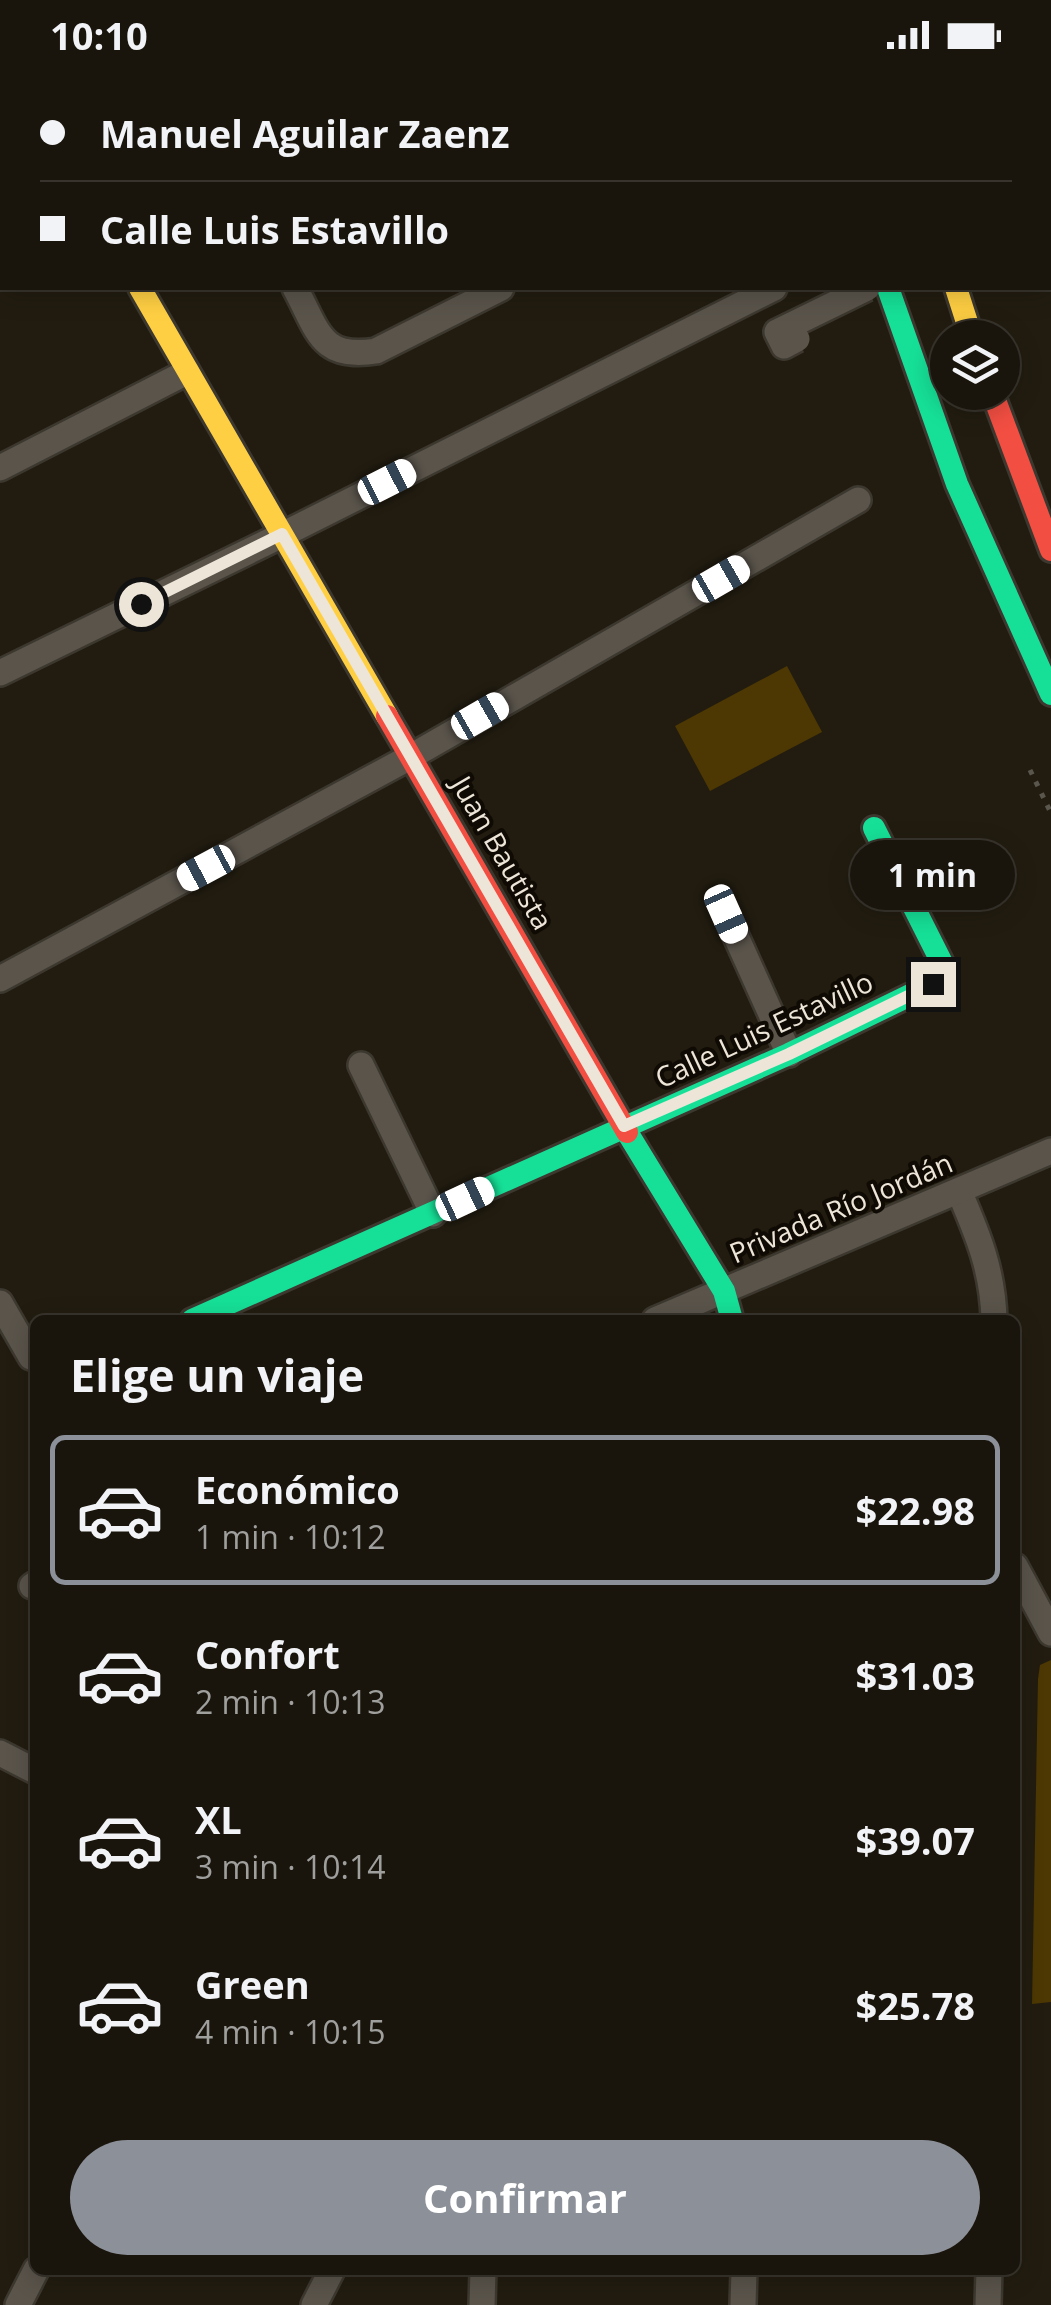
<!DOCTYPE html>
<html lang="es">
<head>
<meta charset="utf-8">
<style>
	body { margin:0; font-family:"Open Sans",sans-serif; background:#231e15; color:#f1f3f6; height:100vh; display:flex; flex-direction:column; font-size:38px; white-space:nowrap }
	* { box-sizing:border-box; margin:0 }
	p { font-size:32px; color:#9f9f9d }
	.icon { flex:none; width:55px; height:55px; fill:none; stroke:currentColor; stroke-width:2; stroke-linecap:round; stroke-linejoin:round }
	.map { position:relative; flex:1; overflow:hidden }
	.side { position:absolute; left:30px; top:1245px; width:990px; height:960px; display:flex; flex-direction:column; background:#1a150c; border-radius:15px; box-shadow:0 5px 25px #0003,0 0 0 2px #38342d }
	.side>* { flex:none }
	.banner { position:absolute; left:0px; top:0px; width:1052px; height:220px; box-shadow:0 5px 25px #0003,0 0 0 2px #38342d; display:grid; align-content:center; height:220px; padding:0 40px; background:#1a150c }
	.buttons { position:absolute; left:930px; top:250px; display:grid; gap:20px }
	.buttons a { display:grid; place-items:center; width:90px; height:90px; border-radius:50%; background:#1a150c; box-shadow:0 5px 25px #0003,0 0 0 2px #38342d; font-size:50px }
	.end { position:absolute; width:45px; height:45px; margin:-22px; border:12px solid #ede5d8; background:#111; box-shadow:0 0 0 5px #111 }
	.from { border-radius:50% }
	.bubble { position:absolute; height:70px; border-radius:35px; background:#1a150c; box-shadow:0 5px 25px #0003,0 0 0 2px #38342d; font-size:32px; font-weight:700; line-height:70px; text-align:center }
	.car { position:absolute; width:30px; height:60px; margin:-30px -15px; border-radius:12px; box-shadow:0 0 8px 2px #0007; background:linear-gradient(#fff 24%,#345 0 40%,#fff 0 76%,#345 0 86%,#fff 0) }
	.banner b { display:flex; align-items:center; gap:35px; height:95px; font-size:38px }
	.banner b+b { border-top:2px solid #38342d }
	.banner i { width:25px; height:25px; background:#f1f3f6 }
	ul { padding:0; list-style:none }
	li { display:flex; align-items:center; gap:30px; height:150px; margin:0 20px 15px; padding:0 20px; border:5px solid transparent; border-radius:15px }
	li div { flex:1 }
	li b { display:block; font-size:38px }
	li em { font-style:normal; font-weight:700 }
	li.on { border-color:#8c9099 }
	li>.icon { width:90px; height:90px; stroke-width:1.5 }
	h2 { padding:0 40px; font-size:45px; line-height:120px }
	.action { display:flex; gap:20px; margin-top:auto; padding:20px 40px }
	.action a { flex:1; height:115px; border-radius:60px; background:#8c9099; color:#fff; font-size:40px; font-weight:700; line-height:115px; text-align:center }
	.status { display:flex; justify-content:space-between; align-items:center; height:70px; padding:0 50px; background:#1a150c; direction:ltr }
	.status svg { height:28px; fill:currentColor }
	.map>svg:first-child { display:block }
</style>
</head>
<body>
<div class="status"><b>10:10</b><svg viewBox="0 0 49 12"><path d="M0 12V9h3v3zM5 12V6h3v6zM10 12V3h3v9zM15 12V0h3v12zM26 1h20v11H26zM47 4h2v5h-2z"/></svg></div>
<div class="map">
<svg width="1051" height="2235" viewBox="0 0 1051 2235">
	<rect width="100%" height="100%" fill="#221c10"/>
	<!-- green -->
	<g fill="#4d3803">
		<path d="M787,596L822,662L710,721L675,656Z"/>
		<path d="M1051,1590V1932L1032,1934L1038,1609L1040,1595Z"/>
	</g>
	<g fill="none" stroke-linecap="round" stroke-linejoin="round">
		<!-- river -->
		<path stroke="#72561f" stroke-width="50" d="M1050,3L1051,6"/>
		<defs>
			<g id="street">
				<path d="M180,0L181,2"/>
				<path d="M401,0L402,2"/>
				<path d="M607,0V2"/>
				<path d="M16,2L20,0"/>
				<path d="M259,2L264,0"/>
				<path d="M1050,80H1051"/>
				<path d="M1050,128L1051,127"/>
				<path d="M0,203L2,202"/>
				<path d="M295,218C318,260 320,290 376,281L501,218"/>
				<path d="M0,398L187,302"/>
				<path d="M0,603L282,465L774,218"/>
				<path d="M726,844L789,984"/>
				<path d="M0,909L412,686L858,430"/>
				<path d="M361,995L433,1144"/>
				<path d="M959,1121C978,1165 993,1201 994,1250"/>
				<path d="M0,1233L31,1287"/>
				<path d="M655,1250L1051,1081"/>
				<path d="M1015,1496L1051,1563"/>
				<path d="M32,1516L35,1514"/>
				<path d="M0,1683L35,1701"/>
				<path d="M18,2235L36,2200"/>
				<path d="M314,2235L332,2200"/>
				<path d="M482,2235L483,2200"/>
				<path d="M743,2235L744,2200"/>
				<path d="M988,2235L989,2200"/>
			</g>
			<g id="fast">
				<path d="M830,0V2"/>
				<path d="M905,0L906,2"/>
				<path d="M888,218L957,414L1051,624"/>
				<path d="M627,1062L724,1221L732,1250"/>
				<path d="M192,1250L789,984L933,914L942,903V893L874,758"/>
			</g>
			<g id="slow">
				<path d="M140,218L387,646"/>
				<path d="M956,218L972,268"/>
			</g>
			<g id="jam">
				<path d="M992,322L1051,480"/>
				<path d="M387,646L627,1062"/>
			</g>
		</defs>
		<!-- street casing -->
		<use href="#street" stroke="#3d382f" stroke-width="30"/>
		<!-- fast casing -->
		<use href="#fast" stroke="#3d382f" stroke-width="28"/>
		<!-- slow casing -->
		<use href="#slow" stroke="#3d382f" stroke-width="28"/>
		<!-- jam casing -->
		<use href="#jam" stroke="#3d382f" stroke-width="28"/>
		<!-- path -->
		<path stroke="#5a564d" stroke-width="5" stroke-dasharray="5 8" stroke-linecap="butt" d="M1030,700L1051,743"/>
		<!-- street -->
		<use href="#street" stroke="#5a544b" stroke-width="25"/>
		<!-- fast -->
		<use href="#fast" stroke="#16e098" stroke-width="22"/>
		<!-- slow -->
		<use href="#slow" stroke="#ffcf43" stroke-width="22"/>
		<!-- jam -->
		<use href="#jam" stroke="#f24e42" stroke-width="22"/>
		<defs>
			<path id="street-bridge" d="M797,269L784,276L777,262L867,218"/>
		</defs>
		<!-- street-bridge casing -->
		<use href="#street-bridge" stroke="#3d382f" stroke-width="30" stroke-linecap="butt"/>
		<!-- street-bridge -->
		<use href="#street-bridge" stroke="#5a544b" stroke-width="25"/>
	</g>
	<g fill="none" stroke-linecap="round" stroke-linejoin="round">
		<!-- route -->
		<path stroke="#ede5d8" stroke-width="12" d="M141,534L282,464L624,1056L789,984L933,914"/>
	</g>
	<g text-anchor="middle" stroke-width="8" stroke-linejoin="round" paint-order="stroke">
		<!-- street labels -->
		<g font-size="28" fill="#ede5d8" stroke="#0f0a03">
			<text transform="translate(502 783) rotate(60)" y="10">Juan Bautista</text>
			<text transform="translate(764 960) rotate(-25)" y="10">Calle Luis Estavillo</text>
			<text transform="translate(841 1138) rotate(-23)" y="10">Privada Río Jordán</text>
		</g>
	</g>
</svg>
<div class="buttons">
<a><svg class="icon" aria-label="layers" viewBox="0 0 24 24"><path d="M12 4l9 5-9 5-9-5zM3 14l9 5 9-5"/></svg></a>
</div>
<i class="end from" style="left:141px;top:534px"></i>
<i class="end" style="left:933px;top:914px"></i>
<div class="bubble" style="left:850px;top:770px;width:165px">1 min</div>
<i class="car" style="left:387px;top:412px;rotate:63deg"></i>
<i class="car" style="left:721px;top:509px;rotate:60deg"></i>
<i class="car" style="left:480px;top:646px;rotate:60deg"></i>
<i class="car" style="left:206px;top:798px;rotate:242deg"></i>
<i class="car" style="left:726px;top:844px;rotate:156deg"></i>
<i class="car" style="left:465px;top:1129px;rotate:65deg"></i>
<div class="banner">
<b><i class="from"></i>Manuel Aguilar Zaenz</b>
<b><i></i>Calle Luis Estavillo</b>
</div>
<section class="side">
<h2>Elige un viaje</h2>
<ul>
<li class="on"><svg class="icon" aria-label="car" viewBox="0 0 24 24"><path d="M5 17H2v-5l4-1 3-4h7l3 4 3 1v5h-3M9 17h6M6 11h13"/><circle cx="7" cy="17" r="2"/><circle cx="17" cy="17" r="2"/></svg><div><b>Económico</b><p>1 min · 10:12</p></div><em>$22.98</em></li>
<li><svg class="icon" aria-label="car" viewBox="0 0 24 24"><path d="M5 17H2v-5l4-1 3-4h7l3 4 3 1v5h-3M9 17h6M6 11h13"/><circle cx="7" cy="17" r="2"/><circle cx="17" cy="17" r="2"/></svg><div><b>Confort</b><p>2 min · 10:13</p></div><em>$31.03</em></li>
<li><svg class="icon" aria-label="car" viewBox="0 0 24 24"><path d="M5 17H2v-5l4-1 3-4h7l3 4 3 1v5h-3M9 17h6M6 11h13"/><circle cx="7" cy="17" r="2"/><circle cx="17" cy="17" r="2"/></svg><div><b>XL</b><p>3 min · 10:14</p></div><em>$39.07</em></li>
<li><svg class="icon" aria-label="car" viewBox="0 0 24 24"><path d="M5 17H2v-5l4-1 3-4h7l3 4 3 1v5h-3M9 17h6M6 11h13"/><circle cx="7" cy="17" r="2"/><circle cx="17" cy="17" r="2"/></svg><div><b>Green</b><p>4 min · 10:15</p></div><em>$25.78</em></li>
</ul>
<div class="action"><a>Confirmar</a></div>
</section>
</div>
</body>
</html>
